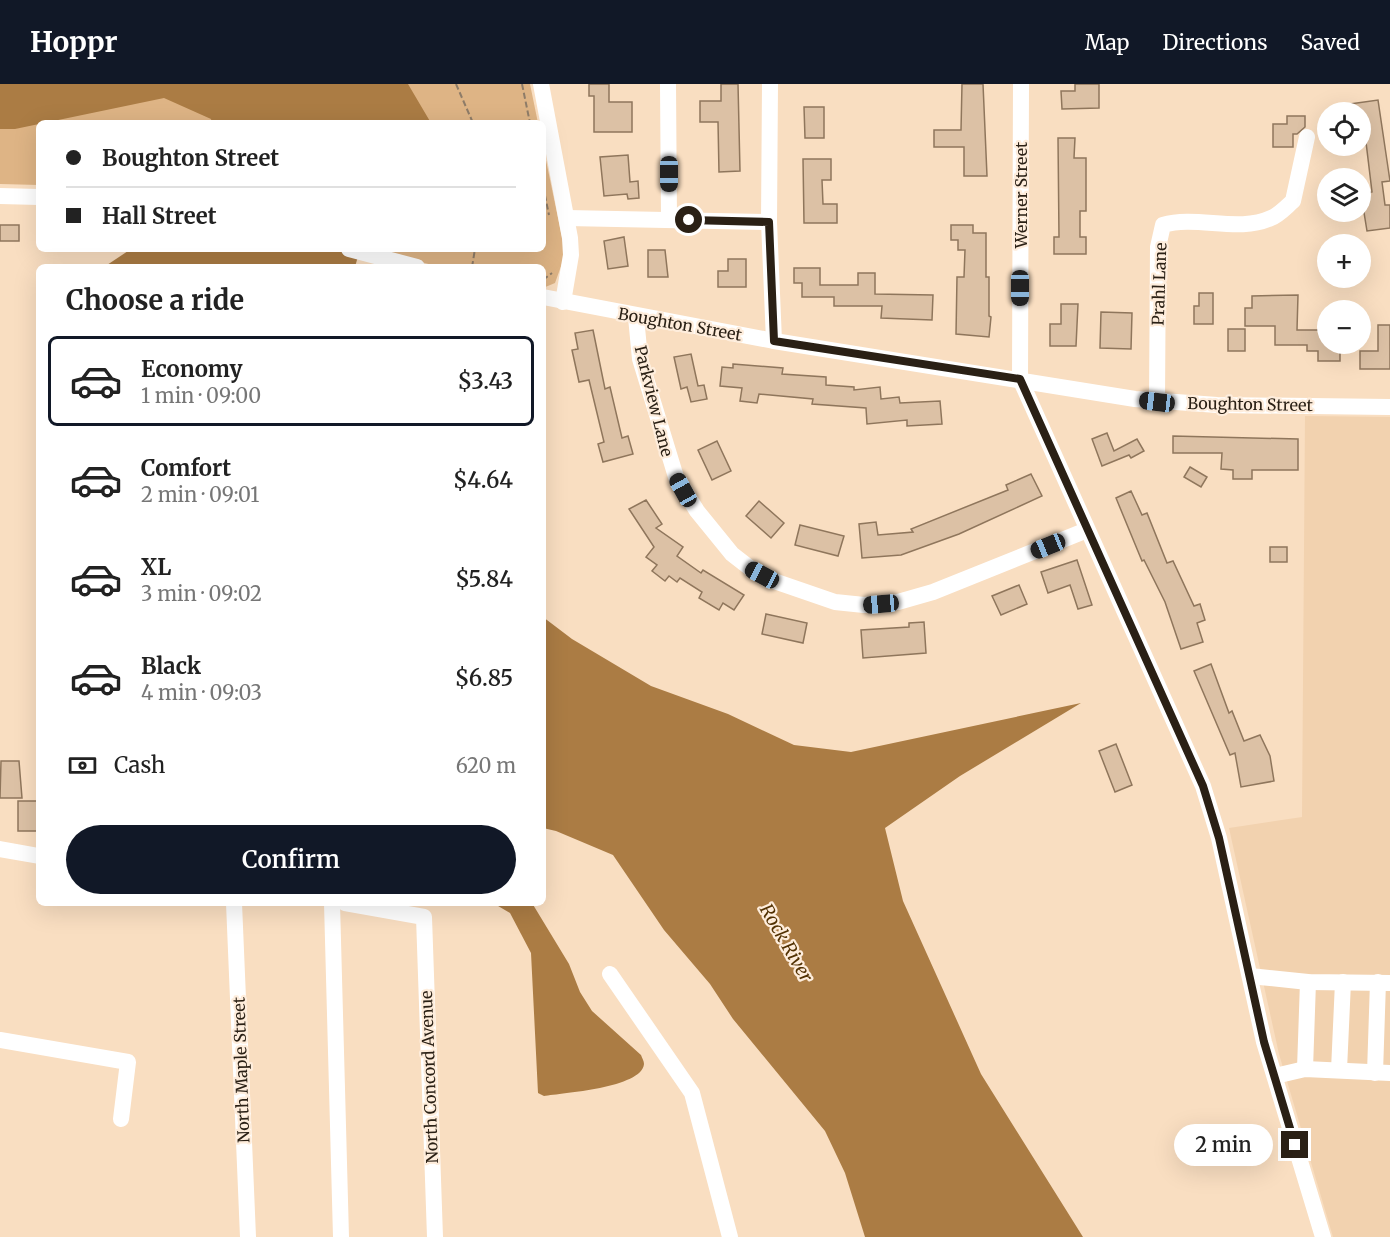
<!DOCTYPE html>
<html lang="en">
<head>
<meta charset="utf-8">
<style>
	body { margin:0; font-family:Merriweather,serif; background:#f6f6f6; color:#222; height:100vh; display:flex; flex-direction:column; font-size:22px; white-space:nowrap }
	* { box-sizing:border-box; margin:0 }
	p { font-size:20px; color:#767676 }
	.icon { flex:none; width:33px; height:33px; fill:none; stroke:currentColor; stroke-width:2; stroke-linecap:round; stroke-linejoin:round }
	.map { position:relative; flex:1; overflow:hidden }
	.side { position:absolute; left:36px; top:180px; width:510px; height:642px; display:flex; flex-direction:column; background:#fff; border-radius:9px; box-shadow:0 6px 24px #0002 }
	.side>* { flex:none }
	.top-card { position:absolute; left:36px; top:36px; width:510px; height:132px; border-radius:9px; box-shadow:0 6px 24px #0002; display:grid; align-content:center; height:132px; padding:0 30px; background:#fff }
	.tools { position:absolute; left:1317px; top:18px; display:grid; gap:12px }
	.tools a { display:grid; place-items:center; width:54px; height:54px; border-radius:50%; background:#fff; box-shadow:0 6px 24px #0002; font-size:30px }
	.end { position:absolute; width:27px; height:27px; margin:-14px; border:8px solid #2a2015; background:#fff; box-shadow:0 0 0 3px #fff }
	.from { border-radius:50% }
	.bubble { position:absolute; height:42px; border-radius:21px; background:#fff; box-shadow:0 6px 24px #0002; font-size:20px; font-weight:600; line-height:42px; text-align:center }
	.car { position:absolute; width:18px; height:36px; margin:-18px -9px; border-radius:8px; box-shadow:0 0 4px 2px #0007; background:linear-gradient(#222 24%,#8ab4d8 0 40%,#222 0 76%,#8ab4d8 0 86%,#222 0) }
	.top-card b { display:flex; align-items:center; gap:21px; height:57px; font-size:22px }
	.top-card b+b { border-top:2px solid #e0e0e0 }
	.top-card i { width:15px; height:15px; background:#222 }
	ul { padding:0; list-style:none }
	li { display:flex; align-items:center; gap:18px; height:90px; margin:0 12px 9px; padding:0 18px; border:3px solid transparent; border-radius:9px }
	li div { flex:1 }
	li b { display:block; font-size:22px }
	li em { font-style:normal; font-weight:600 }
	li.current { border-color:#111827 }
	li>.icon { width:54px; height:54px; stroke-width:1.5 }
	h2 { padding:0 30px; font-size:27px; line-height:72px }
	.pay { display:flex; align-items:center; gap:15px; height:66px; padding:0 30px; font-size:22px }
	.pay p { margin-inline-start:auto }
	.action { display:flex; gap:12px; margin-top:auto; padding:12px 30px }
	.action a { flex:1; height:69px; border-radius:36px; background:#111827; color:#fff; font-size:24px; font-weight:600; line-height:69px; text-align:center }
	header { display:flex; align-items:center; gap:36px; box-sizing:border-box; height:84px; padding:0 30px; background:#111827; color:#fff }
	header strong { font-size:28px }
	nav { display:flex; gap:33px; margin-inline-start:auto; font-size:21px }
	.map>svg:first-child { display:block }
</style>
</head>
<body>
<header>
<strong>Hoppr</strong>
<nav><a>Map</a><a>Directions</a><a>Saved</a></nav>
</header>
<div class="map">
<svg width="1390" height="1153" viewBox="0 0 1390 1153">
	<rect width="100%" height="100%" fill="#f9dec1"/>
	<!-- built -->
	<path fill="#f2d2af" d="M1305,332L1390,333V1153H1333L1279,970L1229,744L1302,733Z"/>
	<!-- green -->
	<g fill="#deb485">
		<path d="M0,0H530L538,39H39V101L0,100Z"/>
		<path d="M543,62L563,158L564,174L555,199L543,204V183H440L371,165H543Z"/>
	</g>
	<!-- water -->
	<g fill="#ab7c44">
		<path d="M0,0H408L431,39H212L211,35L164,14L15,45H0Z"/>
		<path d="M131,165H360L355,183H104Z"/>
		<path d="M543,533L572,555L651,602L728,630L794,661L851,668L1081,619L960,692L885,744L903,817L981,990L1083,1153H865L845,1089L825,1047L733,935L710,900L664,846L613,771L556,747L543,744Z"/>
		<path d="M493,819H532L569,880L580,908L592,927L641,971C642,974 644,977 644,980C642,1004 562,1009 544,1012L538,1009L531,869L510,829Z"/>
	</g>
	<!-- building -->
	<g fill="#dcc1a5" stroke="#8f765c" stroke-width="1.5">
		<path d="M589,0H609V18H632V48H594V12H589Z"/>
		<path d="M721,0H738L740,87L719,88L718,38H700V17H721Z"/>
		<path d="M962,0H983L987,92H964V63H934V46H961Z"/>
		<path d="M1075,0H1099V24L1062,25L1061,7H1075Z"/>
		<path d="M1378,16L1390,97L1382,98L1385,121H1390V144L1367,147L1361,110L1372,108L1365,50L1360,51V28H1337L1336,22Z"/>
		<path d="M804,23H824V54H805Z"/>
		<path d="M1287,32H1305V43L1297,50H1293V63H1273V40H1287Z"/>
		<path d="M1058,54H1075L1074,74H1086V127H1080V153H1086V170H1054V153H1059Z"/>
		<path d="M628,71L630,98L638,97L639,114L628,115L627,110L604,112L600,73Z"/>
		<path d="M803,75H831V96H822L823,120H837V139H804Z"/>
		<rect x="0" y="141" width="19" height="16"/>
		<path d="M951,141H973V149H986V193H989V232L991,233L989,253L956,250L957,193H964L965,166H958V156H951Z"/>
		<path d="M624,153L628,182L608,185L604,157Z"/>
		<path d="M648,166H665L668,193H648Z"/>
		<path d="M728,175H746V203H718V187H728Z"/>
		<path d="M794,184H820V201H858V189H875V210L933,211L932,236L881,234L882,222H834V213H802V199H794Z"/>
		<path d="M1199,209H1213V240H1194V222H1199Z"/>
		<path d="M1298,211L1297,246H1328V260H1340V277H1318V267H1307V261H1275V242H1245V224H1252V212Z"/>
		<path d="M1061,220H1078L1076,262H1050V240H1061Z"/>
		<path d="M1101,228L1132,229L1131,265L1100,264Z"/>
		<path d="M1378,241H1390V285H1360V267H1378Z"/>
		<rect x="1228" y="245" width="17" height="22"/>
		<path d="M593,246L605,305L610,303L622,354L628,352L633,370L603,378L598,360L604,358L589,296L579,298L572,266L578,265L575,249Z"/>
		<path d="M691,270L698,302L704,301L707,315L691,318L687,303L681,305L674,273Z"/>
		<path d="M733,280L783,284L782,290L826,293V301L854,303V306L880,303L881,315L899,313L900,319L940,317L942,340L907,342V336L867,340L866,324L812,320L813,315L759,310L757,319L740,317L742,304L720,302L722,283L733,284Z"/>
		<path d="M1107,349L1114,367L1137,355L1144,367L1131,374L1129,371L1102,382L1092,355Z"/>
		<path d="M1173,352L1298,355V386H1252V395H1233V386L1221,385L1222,369H1173Z"/>
		<path d="M717,357L731,387L712,396L698,366Z"/>
		<path d="M1190,383L1207,393L1201,403L1184,393Z"/>
		<path d="M1031,390L1042,412L959,450L901,471L862,474L859,440L876,438L878,451L913,448L911,445L1008,406L1006,401Z"/>
		<path d="M1131,407L1142,431L1147,429L1167,479L1173,477L1194,522L1200,520L1205,536L1197,539L1203,558L1181,565L1165,518L1144,476L1142,477L1116,414Z"/>
		<path d="M646,416L662,440L656,444L683,463L677,472L701,489L703,486L744,511L734,526L723,519L719,526L699,514L702,508L680,494L677,498L669,492L665,497L652,487L657,481L646,473L654,463L629,425Z"/>
		<path d="M759,417L784,439L771,454L746,432Z"/>
		<path d="M800,441L844,452L838,472L795,461Z"/>
		<rect x="1270" y="463" width="17" height="15"/>
		<path d="M1077,476L1092,521L1078,525L1070,501L1048,509L1041,488Z"/>
		<path d="M1019,501L1027,520L1001,531L992,512Z"/>
		<path d="M766,530L807,539L803,559L762,550Z"/>
		<path d="M924,538L926,569L863,574L861,546L909,543V539Z"/>
		<path d="M1211,580L1229,629L1232,627L1244,657L1260,651L1270,672L1274,697L1241,703L1235,669L1230,671L1194,587Z"/>
		<path d="M1116,660L1132,701L1115,708L1099,667Z"/>
		<path d="M1,677H19L22,714H0Z"/>
		<rect x="18" y="717" width="20" height="30"/>
	</g>
	<g fill="none" stroke-linecap="round" stroke-linejoin="round">
		<!-- path -->
		<g stroke="#8e7c68" stroke-width="2" stroke-dasharray="6 3" stroke-linecap="butt">
			<path d="M456,0L473,39"/>
			<path d="M522,0L530,39"/>
			<path d="M543,102L549,131"/>
			<path d="M472,183L475,165"/>
			<path d="M543,196L552,189"/>
		</g>
		<!-- minor -->
		<g stroke="#fff" stroke-width="16">
			<path d="M541,0L570,154L571,171L563,218"/>
			<path d="M668,0L669,135"/>
			<path d="M770,0L769,138L774,257"/>
			<path d="M1021,0L1020,295L1203,702L1219,754L1264,958L1323,1153"/>
			<path d="M0,112L39,113"/>
			<path d="M567,134L769,138"/>
			<path d="M349,165L417,183"/>
			<path d="M543,213L774,257L1135,315L1217,321L1390,323"/>
			<path d="M636,233L640,275L676,393L697,427L732,470L750,484L774,497L835,518L864,521L898,518L933,508L1087,446"/>
			<path d="M1157,318L1158,163L1163,141C1196,131 1239,149 1271,134C1279,131 1286,123 1293,117L1307,53"/>
			<path d="M0,765L39,772"/>
			<path d="M234,819L248,1153"/>
			<path d="M332,819L341,1153"/>
			<path d="M345,819L424,833L435,1153"/>
			<path d="M610,890L692,1009L730,1153"/>
			<path d="M1250,892L1308,898L1390,899"/>
			<path d="M0,956L128,978L121,1035"/>
			<path d="M1305,985L1308,898"/>
			<path d="M1339,986L1343,898"/>
			<path d="M1375,989L1378,898"/>
			<path d="M1275,992L1305,985L1390,989"/>
		</g>
	</g>
	<g fill="none" stroke-linecap="round" stroke-linejoin="round">
		<!-- route -->
		<path stroke="#2a2015" stroke-width="8" d="M689,136L769,138L774,257L1020,295L1203,702L1219,754L1264,958L1295,1061"/>
	</g>
	<g text-anchor="middle" stroke-width="4.5" stroke-linejoin="round" paint-order="stroke">
		<!-- street labels -->
		<g font-size="16" fill="#2a2015" stroke="#feeddc">
			<text transform="translate(1021 111) rotate(-90)" y="6">Werner Street</text>
			<text transform="translate(1159 200) rotate(-88)" y="6">Prahl Lane</text>
			<text transform="translate(680 240) rotate(10)" y="6">Boughton Street</text>
			<text transform="translate(654 317) rotate(76)" y="6">Parkview Lane</text>
			<text transform="translate(1250 320) rotate(1)" y="6">Boughton Street</text>
			<text transform="translate(241 986) rotate(-92)" y="6">North Maple Street</text>
			<text transform="translate(429 993) rotate(-92)" y="6">North Concord Avenue</text>
		</g>
		<!-- water labels -->
		<g font-size="18" font-style="italic" fill="#523102" stroke="#feeddc">
			<text transform="translate(786 859) rotate(60)" y="6">Rock River</text>
		</g>
	</g>
</svg>
<div class="tools">
<a><svg class="icon" aria-label="locate" viewBox="0 0 24 24"><circle cx="12" cy="12" r="6"/><path d="M12 2v4M12 18v4M2 12h4M18 12h4"/></svg></a>
<a><svg class="icon" aria-label="layers" viewBox="0 0 24 24"><path d="M12 4l9 5-9 5-9-5zM3 14l9 5 9-5"/></svg></a>
<a>+</a>
<a>−</a>
</div>
<i class="end from" style="left:689px;top:136px"></i>
<i class="end" style="left:1295px;top:1061px"></i>
<div class="bubble" style="left:1174px;top:1040px;width:99px">2 min</div>
<i class="car" style="left:669px;top:90px;rotate:180deg"></i>
<i class="car" style="left:1020px;top:204px;rotate:180deg"></i>
<i class="car" style="left:1157px;top:318px;rotate:277deg"></i>
<i class="car" style="left:683px;top:406px;rotate:331deg"></i>
<i class="car" style="left:1048px;top:462px;rotate:248deg"></i>
<i class="car" style="left:762px;top:491px;rotate:298deg"></i>
<i class="car" style="left:881px;top:520px;rotate:265deg"></i>
<div class="top-card">
<b><i class="from"></i>Boughton Street</b>
<b><i></i>Hall Street</b>
</div>
<section class="side">
<h2>Choose a ride</h2>
<ul>
<li class="current"><svg class="icon" aria-label="car" viewBox="0 0 24 24"><path d="M5 17H2v-5l4-1 3-4h7l3 4 3 1v5h-3M9 17h6M6 11h13"/><circle cx="7" cy="17" r="2"/><circle cx="17" cy="17" r="2"/></svg><div><b>Economy</b><p>1 min · 09:00</p></div><em>$3.43</em></li>
<li><svg class="icon" aria-label="car" viewBox="0 0 24 24"><path d="M5 17H2v-5l4-1 3-4h7l3 4 3 1v5h-3M9 17h6M6 11h13"/><circle cx="7" cy="17" r="2"/><circle cx="17" cy="17" r="2"/></svg><div><b>Comfort</b><p>2 min · 09:01</p></div><em>$4.64</em></li>
<li><svg class="icon" aria-label="car" viewBox="0 0 24 24"><path d="M5 17H2v-5l4-1 3-4h7l3 4 3 1v5h-3M9 17h6M6 11h13"/><circle cx="7" cy="17" r="2"/><circle cx="17" cy="17" r="2"/></svg><div><b>XL</b><p>3 min · 09:02</p></div><em>$5.84</em></li>
<li><svg class="icon" aria-label="car" viewBox="0 0 24 24"><path d="M5 17H2v-5l4-1 3-4h7l3 4 3 1v5h-3M9 17h6M6 11h13"/><circle cx="7" cy="17" r="2"/><circle cx="17" cy="17" r="2"/></svg><div><b>Black</b><p>4 min · 09:03</p></div><em>$6.85</em></li>
</ul>
<div class="pay"><svg class="icon" aria-label="cash" viewBox="0 0 24 24"><path d="M3 7h18v10H3z"/><circle cx="12" cy="12" r="2"/></svg>Cash<p>620 m</p></div>
<div class="action"><a>Confirm</a></div>
</section>
</div>
</body>
</html>
